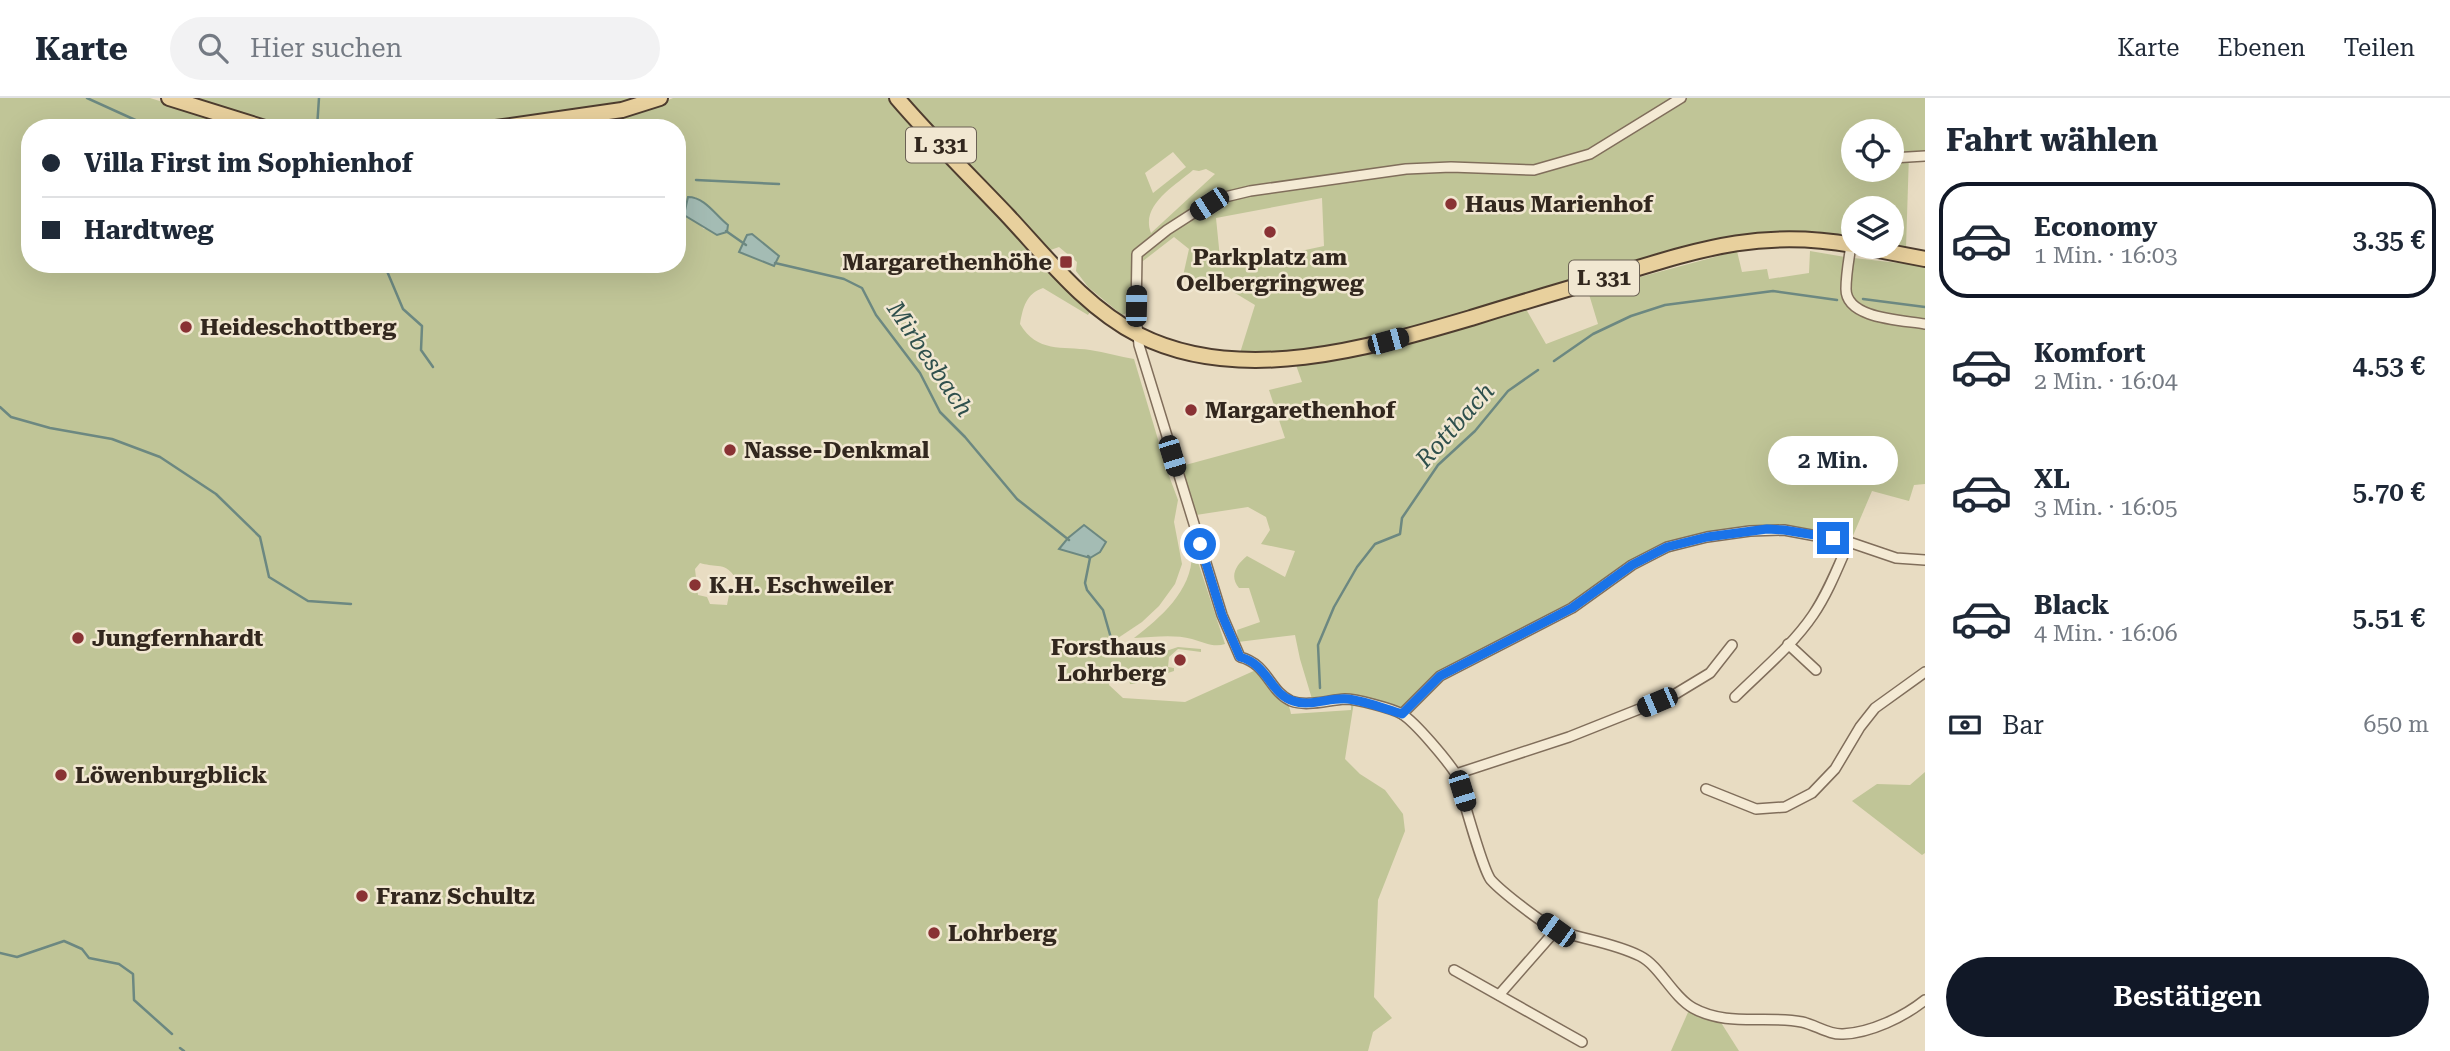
<!DOCTYPE html>
<html lang="de">
<head>
<meta charset="utf-8">
<style>
	body { margin:0; font-family:"Roboto Serif",serif; background:#f2f2f3; color:#1f2937; height:100vh; display:flex; flex-direction:column; font-size:26px; white-space:nowrap }
	* { box-sizing:border-box; margin:0 }
	p { font-size:23px; color:#747a83 }
	.icon { flex:none; width:38px; height:38px; fill:none; stroke:currentColor; stroke-width:2; stroke-linecap:round; stroke-linejoin:round }
	.map { position:relative; flex:1; overflow:hidden }
	.side { display:flex; flex-direction:column; background:#fff; width:525px }
	.side>* { flex:none }
	.banner { position:absolute; left:21px; top:21px; width:665px; height:154px; border-radius:28px; box-shadow:0 7px 28px #0002; display:grid; align-content:center; height:154px; padding:0 21px; background:#fff }
	.tools { position:absolute; left:1841px; top:21px; display:grid; gap:14px }
	.tools a { display:grid; place-items:center; width:63px; height:63px; border-radius:50%; background:#fff; box-shadow:0 7px 28px #0002; font-size:35px }
	.end { position:absolute; width:32px; height:32px; margin:-16px; border:9px solid #1a73e8; background:#fff; box-shadow:0 0 0 4px #fff }
	.from { border-radius:50% }
	.bubble { position:absolute; height:49px; border-radius:24px; background:#fff; box-shadow:0 7px 28px #0002; font-size:23px; font-weight:600; line-height:49px; text-align:center }
	.car { position:absolute; width:21px; height:42px; margin:-21px -10px; border-radius:9px; box-shadow:0 0 5px 2px #0007; background:linear-gradient(#222 24%,#8ab4d8 0 40%,#222 0 76%,#8ab4d8 0 86%,#222 0) }
	.banner b { display:flex; align-items:center; gap:24px; height:66px; font-size:26px }
	.banner b+b { border-top:2px solid #e0e1e3 }
	.banner i { width:18px; height:18px; background:#1f2937 }
	ul { padding:0; list-style:none }
	li { display:flex; align-items:center; gap:21px; height:116px; margin:0 14px 10px; padding:0 7px; border:4px solid transparent; border-radius:28px }
	li div { flex:1 }
	li b { display:block; font-size:26px }
	li em { font-style:normal; font-weight:600 }
	li.current { border-color:#111827 }
	li>.icon { width:63px; height:63px; stroke-width:1.5 }
	h2 { padding:0 21px; font-size:32px; line-height:84px }
	.pay { display:flex; align-items:center; gap:18px; height:77px; padding:0 21px; font-size:26px }
	.pay p { margin-inline-start:auto }
	.action { display:flex; gap:14px; margin-top:auto; padding:14px 21px }
	.action a { flex:1; height:80px; border-radius:42px; background:#111827; color:#fff; font-size:28px; font-weight:600; line-height:80px; text-align:center }
	header { display:flex; align-items:center; gap:42px; box-sizing:border-box; height:98px; padding:0 35px; background:#fff; border-bottom:2px solid #e0e1e3 }
	header strong { font-size:33px }
	nav { display:flex; gap:38px; margin-inline-start:auto; font-size:24px }
	.search { width:490px; height:63px; background:#f2f2f3; display:flex; align-items:center; gap:18px; box-sizing:border-box; padding:0 24px; border-radius:38px; color:#747a83; font-size:26px }
	main { display:flex; flex:1; min-height:0 }
	.map>svg:first-child { display:block }
</style>
</head>
<body>
<header>
<strong>Karte</strong>
<div class="search"><svg class="icon" aria-label="search" viewBox="0 0 24 24"><circle cx="10" cy="10" r="6"/><path d="M15 15l6 6"/></svg>Hier suchen</div>
<nav><a>Karte</a><a>Ebenen</a><a>Teilen</a></nav>
</header>
<main>
<div class="map">
<svg width="1925" height="953" viewBox="0 0 1925 953">
	<rect width="100%" height="100%" fill="#e8dcc2"/>
	<!-- green -->
	<g fill="#c0c597" fill-rule="evenodd">
		<path d="M0,0H150L247,30H30V166H677V30H536L638,15L673,0H891L1048,168L1071,197L1091,212L1088,217L1043,190C1026,196 1023,209 1020,226C1037,255 1062,248 1090,252C1105,254 1120,259 1134,261L1168,375L1178,402L1174,424L1182,466L1175,486L1159,508L1142,524L1115,542L1118,547L1163,543L1166,553L1178,549L1201,551V554L1178,551L1169,559L1168,569L1174,570V573L1134,586H1130L1128,577L1111,576L1109,587L1123,600L1185,604L1258,571C1270,584 1289,599 1291,616L1351,612V604H1354L1345,661L1360,676L1385,692L1403,716L1405,733L1378,802L1374,899L1392,920L1373,934L1368,953H0ZM695,99L728,127L704,131L696,123L685,117L684,110ZM700,465C707,467 711,467 718,468C731,468 737,483 744,492L740,495L733,494L729,497L727,507L710,506L707,499L698,497L695,471Z"/>
		<path d="M190,0H645L632,5L454,30H293Z"/>
		<path d="M904,0H1925V55L1909,56L1906,150L1892,146V110H1853V138L1812,133L1758,136L1359,247L1295,259L1240,255L1255,207L1220,186L1183,178L1189,151L1174,139L1143,163L1131,161V209L1129,214L1122,217L1088,189L1076,173L1077,164L1059,149L1045,154ZM1853,33H1892V72H1853ZM1173,54L1186,69L1153,95L1145,75ZM1206,71L1215,76L1151,135C1140,107 1175,88 1193,72L1199,73ZM1322,100L1324,148L1221,170L1216,120Z"/>
		<path d="M1737,153L1742,174L1767,171L1769,181L1809,175L1810,153L1845,159L1925,168V386L1914,387L1909,403L1872,393L1852,440L1781,430L1706,440L1634,469L1512,546L1442,578L1404,616L1347,597L1312,601L1300,561L1295,537L1238,544L1237,532L1260,524L1249,490H1239C1229,478 1236,467 1247,458L1285,479L1295,453L1261,446L1270,432L1266,419L1248,409L1196,417L1178,369L1285,340L1269,292L1302,284L1296,267L1360,257L1526,211L1546,246L1598,226L1588,193Z"/>
		<path d="M1195,455L1225,546C1214,550 1203,544 1192,541C1174,536 1153,539 1134,540C1160,520 1192,493 1192,456Z"/>
		<path d="M1925,674V755L1922,757L1852,703L1877,686L1910,687Z"/>
		<path d="M1689,912L1720,923L1739,953H1671Z"/>
	</g>
	<!-- water -->
	<g fill="#a4bcb4" stroke="#6c8881" stroke-width="2">
		<path d="M688,99C705,99 716,118 728,127L727,134L717,137L684,117Z"/>
		<path d="M752,136L779,158L774,168L739,154L747,137Z"/>
		<path d="M1084,427L1106,444L1100,454L1090,460L1059,451L1068,440Z"/>
	</g>
	<g fill="none" stroke-linecap="round" stroke-linejoin="round">
		<!-- stream -->
		<g stroke="#6c8881" stroke-width="2.5">
			<path d="M87,0L153,30"/>
			<path d="M317,30L319,0"/>
			<path d="M696,82L779,86"/>
			<path d="M677,88L680,90"/>
			<path d="M726,133L746,147"/>
			<path d="M775,165L844,181L862,190L876,217L920,275L940,314L965,339L1017,401L1069,442"/>
			<path d="M384,166L403,211L422,228L421,252L433,269"/>
			<path d="M1863,201L1925,209"/>
			<path d="M1554,263L1593,236L1631,218L1665,207L1773,193L1837,202"/>
			<path d="M0,309L11,319L50,330L112,341L160,359L216,396L260,439L269,479L308,503L351,506"/>
			<path d="M1088,458L1090,460L1085,485L1087,492L1103,512L1111,540"/>
			<path d="M1095,558V554L1113,546"/>
			<path d="M1320,590L1318,547L1334,509L1357,469L1375,446L1400,436L1402,420L1438,367L1475,333L1508,293L1538,272"/>
			<path d="M0,855L17,859L64,843L82,851L89,860L119,866L133,876L134,902L172,936"/>
			<path d="M180,950L184,953"/>
		</g>
		<defs>
			<g id="street">
				<path d="M1681,0L1590,56L1534,72L1451,69L1406,71L1250,93L1225,99L1209,105L1167,132L1137,156L1136,218L1139,247L1222,517L1240,559C1268,566 1269,593 1291,603C1307,609 1328,602 1345,601C1356,601 1391,610 1402,616C1416,625 1446,661 1456,676C1462,695 1482,771 1491,782C1502,794 1544,827 1559,833C1586,842 1614,845 1640,858C1660,868 1672,898 1693,910C1727,929 1766,917 1802,924C1816,927 1829,937 1843,936C1870,935 1904,919 1925,902"/>
				<path d="M1892,60L1925,58"/>
				<path d="M1851,147C1849,161 1846,176 1846,191C1846,221 1902,222 1925,226"/>
				<path d="M1788,546L1816,572"/>
				<path d="M1735,599C1761,573 1792,548 1813,517C1828,495 1838,469 1849,444"/>
				<path d="M1402,616L1440,578L1572,510L1632,467L1667,449L1707,439L1750,433L1784,432L1849,444L1896,460L1925,462"/>
				<path d="M1456,676L1569,639L1672,598L1710,575L1732,547"/>
				<path d="M1706,691L1756,711L1785,709L1812,695L1835,671L1860,629L1875,610L1925,574"/>
				<path d="M1454,872L1582,944"/>
				<path d="M1499,897L1556,832"/>
			</g>
			<g id="primary">
				<path d="M169,0L265,30"/>
				<path d="M897,0C932,41 971,79 1008,118C1048,161 1086,210 1139,237C1240,288 1369,250 1471,220C1516,206 1560,193 1605,180C1695,153 1757,130 1853,147"/>
				<path d="M496,30L622,12L660,0"/>
				<path d="M1862,149L1925,161"/>
			</g>
		</defs>
		<!-- street casing -->
		<use href="#street" stroke="#806e5b" stroke-width="12"/>
		<!-- primary casing -->
		<use href="#primary" stroke="#4e3d2f" stroke-width="18"/>
		<!-- street -->
		<use href="#street" stroke="#f4ead4" stroke-width="9"/>
		<!-- primary -->
		<use href="#primary" stroke="#e8d09d" stroke-width="14"/>
	</g>
	<g fill="none" stroke-linecap="round" stroke-linejoin="round">
		<!-- route -->
		<path stroke="#1a73e8" stroke-width="9" d="M1200,446L1222,517L1240,559C1268,566 1270,596 1293,603C1311,609 1330,599 1348,601C1366,603 1385,611 1402,616L1440,578L1572,510L1632,467L1667,449L1707,439L1767,431L1784,432L1833,440"/>
	</g>
	<!-- markers -->
	<g fill="#893234" stroke="#f1e7d1" stroke-width="2.5">
		<circle cx="1451" cy="106" r="7"/>
		<circle cx="1270" cy="134" r="7"/>
		<rect x="1059" y="157" width="14" height="14" rx="3.5"/>
		<circle cx="186" cy="229" r="7"/>
		<circle cx="1191" cy="312" r="7"/>
		<circle cx="730" cy="352" r="7"/>
		<circle cx="695" cy="487" r="7"/>
		<circle cx="78" cy="540" r="7"/>
		<circle cx="1180" cy="562" r="7"/>
		<circle cx="61" cy="677" r="7"/>
		<circle cx="362" cy="798" r="7"/>
		<circle cx="934" cy="835" r="7"/>
	</g>
	<g text-anchor="middle" stroke-width="5" stroke-linejoin="round" paint-order="stroke">
		<!-- shield labels -->
		<g fill="#f1e7d1" stroke="#6b6154" stroke-width="2">
			<rect x="906" y="29.5" width="70" height="35" rx="5"/>
			<rect x="1569" y="162.5" width="70" height="35" rx="5"/>
		</g>
		<g font-size="21" font-weight="bold" fill="#32271e">
			<text x="941" y="54">L 331</text>
			<text x="1604" y="187">L 331</text>
		</g>
		<!-- poi labels -->
		<g font-size="23" font-weight="bold" fill="#32271e" stroke="#f1e7d1" text-anchor="start">
			<text x="1465" y="114">Haus Marienhof</text>
			<text x="1270" y="167" text-anchor="middle">Parkplatz am<tspan x="1270" dy="26">Oelbergringweg</tspan></text>
			<text x="1052" y="172" text-anchor="end">Margarethenhöhe</text>
			<text x="200" y="237">Heideschottberg</text>
			<text x="1205" y="320">Margarethenhof</text>
			<text x="744" y="360">Nasse-Denkmal</text>
			<text x="709" y="495">K.H. Eschweiler</text>
			<text x="92" y="548">Jungfernhardt</text>
			<text x="1166" y="557" text-anchor="end">Forsthaus<tspan x="1166" dy="26">Lohrberg</tspan></text>
			<text x="75" y="685">Löwenburgblick</text>
			<text x="376" y="806">Franz Schultz</text>
			<text x="948" y="843">Lohrberg</text>
		</g>
		<!-- water labels -->
		<g font-size="24" font-style="italic" fill="#2f504d" stroke="#f1e7d1">
			<text transform="translate(930 261) rotate(56)" y="8">Mirbesbach</text>
			<text transform="translate(1455 327) rotate(-48)" y="8">Rottbach</text>
		</g>
	</g>
</svg>
<div class="tools">
<a><svg class="icon" aria-label="locate" viewBox="0 0 24 24"><circle cx="12" cy="12" r="6"/><path d="M12 2v4M12 18v4M2 12h4M18 12h4"/></svg></a>
<a><svg class="icon" aria-label="layers" viewBox="0 0 24 24"><path d="M12 4l9 5-9 5-9-5zM3 14l9 5 9-5"/></svg></a>
</div>
<i class="end from" style="left:1200px;top:446px"></i>
<i class="end" style="left:1833px;top:440px"></i>
<div class="bubble" style="left:1768px;top:338px;width:130px">2 Min.</div>
<i class="car" style="left:1209px;top:106px;rotate:237deg"></i>
<i class="car" style="left:1136px;top:208px;rotate:1deg"></i>
<i class="car" style="left:1388px;top:243px;rotate:75deg"></i>
<i class="car" style="left:1172px;top:358px;rotate:163deg"></i>
<i class="car" style="left:1657px;top:604px;rotate:247deg"></i>
<i class="car" style="left:1462px;top:693px;rotate:163deg"></i>
<i class="car" style="left:1556px;top:832px;rotate:306deg"></i>
<div class="banner">
<b><i class="from"></i>Villa First im Sophienhof</b>
<b><i></i>Hardtweg</b>
</div>
</div>
<section class="side">
<h2>Fahrt wählen</h2>
<ul>
<li class="current"><svg class="icon" aria-label="car" viewBox="0 0 24 24"><path d="M5 17H2v-5l4-1 3-4h7l3 4 3 1v5h-3M9 17h6M6 11h13"/><circle cx="7" cy="17" r="2"/><circle cx="17" cy="17" r="2"/></svg><div><b>Economy</b><p>1 Min. · 16:03</p></div><em>3.35 €</em></li>
<li><svg class="icon" aria-label="car" viewBox="0 0 24 24"><path d="M5 17H2v-5l4-1 3-4h7l3 4 3 1v5h-3M9 17h6M6 11h13"/><circle cx="7" cy="17" r="2"/><circle cx="17" cy="17" r="2"/></svg><div><b>Komfort</b><p>2 Min. · 16:04</p></div><em>4.53 €</em></li>
<li><svg class="icon" aria-label="car" viewBox="0 0 24 24"><path d="M5 17H2v-5l4-1 3-4h7l3 4 3 1v5h-3M9 17h6M6 11h13"/><circle cx="7" cy="17" r="2"/><circle cx="17" cy="17" r="2"/></svg><div><b>XL</b><p>3 Min. · 16:05</p></div><em>5.70 €</em></li>
<li><svg class="icon" aria-label="car" viewBox="0 0 24 24"><path d="M5 17H2v-5l4-1 3-4h7l3 4 3 1v5h-3M9 17h6M6 11h13"/><circle cx="7" cy="17" r="2"/><circle cx="17" cy="17" r="2"/></svg><div><b>Black</b><p>4 Min. · 16:06</p></div><em>5.51 €</em></li>
</ul>
<div class="pay"><svg class="icon" aria-label="cash" viewBox="0 0 24 24"><path d="M3 7h18v10H3z"/><circle cx="12" cy="12" r="2"/></svg>Bar<p>650 m</p></div>
<div class="action"><a>Bestätigen</a></div>
</section>
</main>
</body>
</html>
